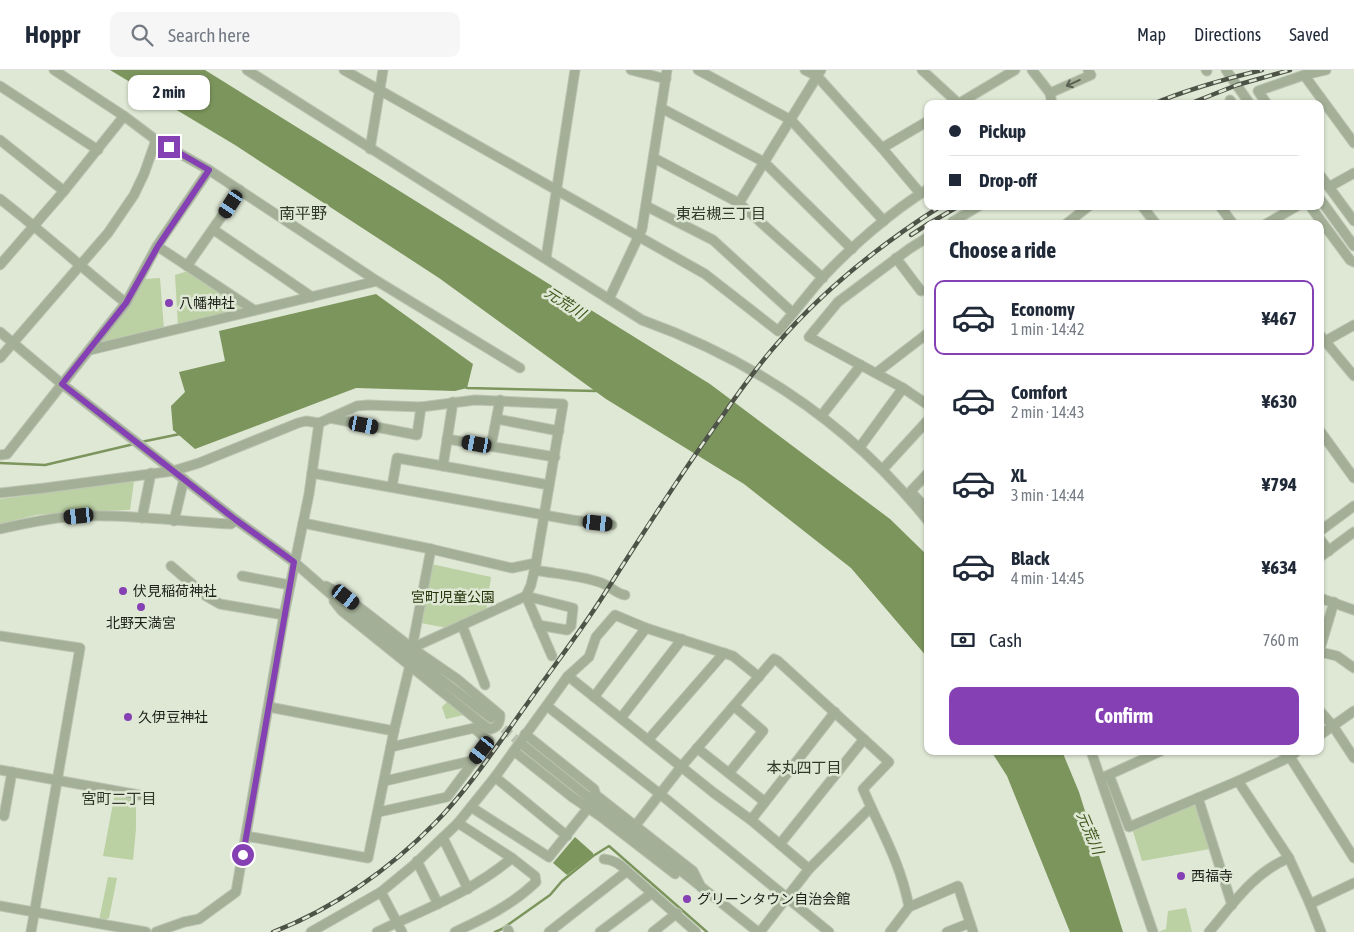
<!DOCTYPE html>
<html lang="en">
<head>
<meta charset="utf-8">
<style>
	body { margin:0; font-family:"Asap Condensed","Noto Sans JP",sans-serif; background:#f6f6f7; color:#1f2937; height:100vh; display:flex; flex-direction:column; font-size:19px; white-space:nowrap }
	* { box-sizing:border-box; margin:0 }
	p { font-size:16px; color:#747a83 }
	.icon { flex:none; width:28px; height:28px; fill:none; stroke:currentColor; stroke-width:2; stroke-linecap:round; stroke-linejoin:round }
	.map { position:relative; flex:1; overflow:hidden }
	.sheet { position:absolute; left:924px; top:150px; width:400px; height:535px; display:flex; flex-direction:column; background:#fff; border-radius:10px; box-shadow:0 1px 4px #0004 }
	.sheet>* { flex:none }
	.guide { position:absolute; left:924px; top:30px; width:400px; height:110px; border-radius:10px; box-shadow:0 1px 4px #0004; display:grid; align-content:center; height:110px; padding:0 25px; background:#fff }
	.end { position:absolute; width:22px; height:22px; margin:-11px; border:6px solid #8540b4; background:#fff; box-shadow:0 0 0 2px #fff }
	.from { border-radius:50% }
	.bubble { position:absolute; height:35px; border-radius:10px; background:#fff; box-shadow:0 1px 4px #0004; font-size:16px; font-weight:700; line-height:35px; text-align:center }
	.car { position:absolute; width:15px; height:30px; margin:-15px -8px; border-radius:6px; box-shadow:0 0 4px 1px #0007; background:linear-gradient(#222 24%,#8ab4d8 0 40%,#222 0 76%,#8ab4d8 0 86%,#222 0) }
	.guide b { display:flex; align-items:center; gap:18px; height:48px; font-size:19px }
	.guide b+b { border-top:1px solid #e0e1e3 }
	.guide i { width:12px; height:12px; background:#1f2937 }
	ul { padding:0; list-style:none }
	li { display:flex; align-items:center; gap:15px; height:75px; margin:0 10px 8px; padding:0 15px; border:2px solid transparent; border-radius:10px }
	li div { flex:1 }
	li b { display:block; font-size:19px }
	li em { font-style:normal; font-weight:700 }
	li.current { border-color:#8540b4 }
	li>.icon { width:45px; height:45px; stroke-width:1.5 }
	h2 { padding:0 25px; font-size:22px; line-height:60px }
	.pay { display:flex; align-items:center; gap:12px; height:55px; padding:0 25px; font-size:19px }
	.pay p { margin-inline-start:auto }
	.action { display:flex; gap:10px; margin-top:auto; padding:10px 25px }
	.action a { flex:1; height:58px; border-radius:10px; background:#8540b4; color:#fff; font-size:20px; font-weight:700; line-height:58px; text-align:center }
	header { display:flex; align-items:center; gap:30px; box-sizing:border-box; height:70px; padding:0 25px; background:#fff; border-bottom:1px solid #e0e1e3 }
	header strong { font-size:24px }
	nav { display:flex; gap:28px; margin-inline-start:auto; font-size:18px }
	.search { width:350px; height:45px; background:#f6f6f7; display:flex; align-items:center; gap:12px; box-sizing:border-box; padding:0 18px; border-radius:10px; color:#747a83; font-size:19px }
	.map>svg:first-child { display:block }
</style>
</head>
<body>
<header>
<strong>Hoppr</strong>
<div class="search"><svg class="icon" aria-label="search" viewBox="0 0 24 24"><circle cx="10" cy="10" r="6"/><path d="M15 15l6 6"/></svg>Search here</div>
<nav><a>Map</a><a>Directions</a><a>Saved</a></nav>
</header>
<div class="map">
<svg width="1354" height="862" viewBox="0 0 1354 862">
	<rect width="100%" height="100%" fill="#dfe8d5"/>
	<!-- green -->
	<g fill="#bbd0a3">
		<path d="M188,201L241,236L240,241L178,256L175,205Z"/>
		<path d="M160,208L164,259L105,274L102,268L144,209Z"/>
		<path d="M134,411L130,440L71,442L36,445L0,454V429Z"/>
		<path d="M431,494L491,507L486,542L447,558L421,553Z"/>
		<path d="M448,631L464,645L446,649L442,637Z"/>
		<path d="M115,723L136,726V759L133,790L103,786Z"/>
		<path d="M1191,734L1195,736L1210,779L1142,791L1132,758Z"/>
		<path d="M108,807L117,808L109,848L104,850H99Z"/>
		<path d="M1186,838L1192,862H1158L1166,859L1168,841Z"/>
	</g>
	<!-- water -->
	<g fill="#7c955d">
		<path d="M110,0H205L710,314L890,449L927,485V587L851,498L744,414L606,329L439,208L235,75Z"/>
		<path d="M376,224L473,294L467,318L455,321L356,318L195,379L173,360L171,336L185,322L179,302L225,291L219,261Z"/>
		<path d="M991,681H1062L1079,722L1123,862H1070L1007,706Z"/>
		<path d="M575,767L593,783V785L567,805L553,793Z"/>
	</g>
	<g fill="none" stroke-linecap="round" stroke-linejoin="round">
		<!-- stream -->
		<g stroke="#7c955d" stroke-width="2.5">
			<path d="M464,316L467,318L596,321"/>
			<path d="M141,372L180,364"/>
			<path d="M0,393L45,395L134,374"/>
			<path d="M495,862L502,859L550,825L562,811L593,786L609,776L707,862"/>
		</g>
		<!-- minor-tunnel -->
		<path stroke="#b8c0af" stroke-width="9" stroke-dasharray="9 4.5" stroke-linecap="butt" d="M493,650L524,676"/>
		<defs>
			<g id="minor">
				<path d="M54,0L124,46L156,70L209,100L377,211L520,298"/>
				<path d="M247,0L642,250C756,291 852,356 928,451"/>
				<path d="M344,0L705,204L778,261C793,244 807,225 822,208C851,177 892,141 928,119"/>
				<path d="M631,0L666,9"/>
				<path d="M698,0L791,50L884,151"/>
				<path d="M805,0L817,6L882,78L920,123"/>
				<path d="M922,0L959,34"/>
				<path d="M1032,0L1050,23L1052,34"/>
				<path d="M1206,0L1207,1"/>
				<path d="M1226,0L1250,34"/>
				<path d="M1304,5L1354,73"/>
				<path d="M0,16L98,80"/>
				<path d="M1050,23L1091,5L1088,0"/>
				<path d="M1230,30L1233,34"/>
				<path d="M958,34L1015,0"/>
				<path d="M1267,34L1258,21L1304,5L1326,0"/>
				<path d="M661,38L764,92L852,179"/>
				<path d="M0,70L64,121"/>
				<path d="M882,78L928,51"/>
				<path d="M370,79L383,0"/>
				<path d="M654,88L739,133L823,208"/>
				<path d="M1320,105L1354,151"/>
				<path d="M1329,117L1354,103"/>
				<path d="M0,129C43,162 83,199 126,233"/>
				<path d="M1320,129L1354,176"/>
				<path d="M739,133L821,0"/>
				<path d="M646,136L713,170L793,243"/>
				<path d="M1142,136L1156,154"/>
				<path d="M1220,136L1233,154"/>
				<path d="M1310,136L1350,190L1354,192"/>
				<path d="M952,152L979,136"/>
				<path d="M1066,154L1089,136"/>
				<path d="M1266,154L1297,136"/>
				<path d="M214,160L312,227"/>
				<path d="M928,167L909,179L838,232L809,267L903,318L928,335"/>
				<path d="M157,176L254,240"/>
				<path d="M546,188L575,0"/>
				<path d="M896,188L921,221"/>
				<path d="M0,195L64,121L124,46"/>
				<path d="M187,196L240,120"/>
				<path d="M609,229L642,159L667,0"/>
				<path d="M0,262L62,314L236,450L294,492L333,526L491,648"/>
				<path d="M1320,265L1354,306"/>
				<path d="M1322,273L1354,255"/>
				<path d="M90,280L377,211"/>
				<path d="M0,288L108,163L134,125L144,104L156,70"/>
				<path d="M876,303L928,263"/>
				<path d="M822,345L861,295"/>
				<path d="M330,348L417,365L421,337"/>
				<path d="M497,349L559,361"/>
				<path d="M1320,361L1354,408"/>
				<path d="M447,369L555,387"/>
				<path d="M491,376L500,330"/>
				<path d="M860,377L903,318"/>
				<path d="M0,385L7,384L126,233L157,176L209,100"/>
				<path d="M443,396L549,415"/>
				<path d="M883,399L928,350"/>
				<path d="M312,403L572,450L612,455"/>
				<path d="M392,417L397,388L443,396L453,332"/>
				<path d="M911,421L928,403"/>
				<path d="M0,423L45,418L173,401L199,393L298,353L306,351L319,353L357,336L368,335L421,337L475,330L563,334L536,493L531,515L526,526L412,578"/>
				<path d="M912,423L928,440"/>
				<path d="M142,448L151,403"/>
				<path d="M174,451L184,409"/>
				<path d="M303,453L431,479L512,498L536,493"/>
				<path d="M0,459C26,453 53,447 80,446C131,444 181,452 231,454L236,450"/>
				<path d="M1320,461L1354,436"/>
				<path d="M1320,469L1329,481"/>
				<path d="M1320,487L1354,462"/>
				<path d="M171,496L206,526L220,534L284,545"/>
				<path d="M535,500C555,504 586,506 604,514C611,517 617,524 625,525"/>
				<path d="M242,506L290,515"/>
				<path d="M326,516L346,527L412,578L457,609L500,645C500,653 498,657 491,659L486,657L342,541L334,531"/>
				<path d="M526,526L573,538L571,556L567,560L538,555"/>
				<path d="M526,526L552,586"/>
				<path d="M1320,528L1354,540"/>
				<path d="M462,555L485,615"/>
				<path d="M0,566L80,578L31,862"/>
				<path d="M412,578L431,479"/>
				<path d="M1320,579L1334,532"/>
				<path d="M1320,582L1337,586L1354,598"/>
				<path d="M568,606L714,723L751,750L809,799"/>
				<path d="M594,627L646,558"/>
				<path d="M547,636L660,724L829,862"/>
				<path d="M269,637L394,661"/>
				<path d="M1320,641L1333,656L1354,688"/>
				<path d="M621,648L682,569"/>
				<path d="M525,664L594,719L596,725L693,801L701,817"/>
				<path d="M1320,665L1354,641"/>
				<path d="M648,670L724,583"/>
				<path d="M524,676L758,862"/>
				<path d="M697,678L765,732"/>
				<path d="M514,681L572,727L600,746L675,804"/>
				<path d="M1091,681L1153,862"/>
				<path d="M1282,681L1290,687L1354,788"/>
				<path d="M0,700L139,725"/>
				<path d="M729,703L763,661L734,636"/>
				<path d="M1109,705L1129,757L1238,711L1290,687L1297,681"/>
				<path d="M495,707L567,766"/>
				<path d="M1104,707L1161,681"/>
				<path d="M385,711L475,690"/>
				<path d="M1238,711L1289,788L1310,834L1321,862"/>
				<path d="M1198,728L1232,835"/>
				<path d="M471,737L549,787L588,738"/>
				<path d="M871,737C887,771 902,800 909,837"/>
				<path d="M379,742L447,727L489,671L474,658L391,677"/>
				<path d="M4,746L12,702"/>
				<path d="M751,750L835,642"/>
				<path d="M635,756L681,697L774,589L778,591L889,692L863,719L871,737L809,799L760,862"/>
				<path d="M246,766L368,788L394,661L410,595"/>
				<path d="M443,768L468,819"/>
				<path d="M780,774L864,669"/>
				<path d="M604,789C614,790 620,794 627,801"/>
				<path d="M417,791L438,834"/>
				<path d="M381,822L402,862"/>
				<path d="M1310,834L1354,813"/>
				<path d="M0,836L146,862"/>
				<path d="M508,860L509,862"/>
				<path d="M156,862L184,852L199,849L236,822L284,545L309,424L319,353"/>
				<path d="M311,862L381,822L415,794L458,753L495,707L568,606L589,587L596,567L615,545L646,558L733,586L759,607"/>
				<path d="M377,862C425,839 470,823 512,788"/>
				<path d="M455,862C485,848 512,835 536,812L535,806L512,788L458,753"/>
				<path d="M549,862L627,801L696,862"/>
				<path d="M600,862L652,823"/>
				<path d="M653,862L677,843"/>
				<path d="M890,862L909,837L958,816L973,862"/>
				<path d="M947,862L970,853"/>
				<path d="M1209,862C1233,834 1254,802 1289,788"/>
			</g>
		</defs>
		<!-- minor casing -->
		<use href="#minor" stroke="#bcc4b3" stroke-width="11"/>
		<!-- minor -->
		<use href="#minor" stroke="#a3af96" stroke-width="9"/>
		<defs>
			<g id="rail">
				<path d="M1153,34C1188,19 1225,9 1262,0"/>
				<path d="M1189,34L1237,15L1290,0"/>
				<path d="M928,154L959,136"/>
				<path d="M911,165L928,154"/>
				<path d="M273,862C333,839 390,799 435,753C470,717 498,674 527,634C553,597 581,561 605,523C641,466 677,410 716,355C735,328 754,300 776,275C823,220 881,174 941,136"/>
			</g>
		</defs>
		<!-- rail casing -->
		<use href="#rail" stroke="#4e5348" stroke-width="4.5"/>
		<!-- rail -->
		<use href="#rail" stroke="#dfe8d5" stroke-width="2.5" stroke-dasharray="8" stroke-linecap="butt"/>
	</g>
	<!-- one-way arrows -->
	<defs><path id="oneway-shaft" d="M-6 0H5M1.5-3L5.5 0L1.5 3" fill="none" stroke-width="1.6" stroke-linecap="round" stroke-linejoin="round" transform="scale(1.25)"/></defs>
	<use stroke="#596051" href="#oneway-shaft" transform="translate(1073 13) rotate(156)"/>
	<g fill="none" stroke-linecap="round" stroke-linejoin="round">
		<!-- route -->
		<path stroke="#8540b4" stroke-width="6" d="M169,77L209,100L158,176L126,233L62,314L236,450L294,492L243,785"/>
	</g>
	<!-- markers -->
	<g fill="#8540b4" stroke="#dfe8d5" stroke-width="2">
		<circle cx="169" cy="233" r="5"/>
		<circle cx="123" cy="521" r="5"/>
		<circle cx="141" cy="537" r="5"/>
		<circle cx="128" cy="647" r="5"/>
		<circle cx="1181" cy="806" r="5"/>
		<circle cx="687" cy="829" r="5"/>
	</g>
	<g text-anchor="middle" stroke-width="5" stroke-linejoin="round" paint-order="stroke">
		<!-- poi labels -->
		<g font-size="14" fill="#1c1f18" stroke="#dfe8d5" text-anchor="start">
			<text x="179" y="238">八幡神社</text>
			<text x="133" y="526">伏見稲荷神社</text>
			<text x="141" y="558" text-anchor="middle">北野天満宮</text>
			<text x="138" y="652">久伊豆神社</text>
			<text x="1191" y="811">西福寺</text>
			<text x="697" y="834">グリーンタウン自治会館</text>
		</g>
		<!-- park labels -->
		<g font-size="14" fill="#233409" stroke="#dfe8d5">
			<text x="453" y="532">宮町児童公園</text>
		</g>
		<!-- neighbourhood labels -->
		<g font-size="15" fill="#303728" stroke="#dfe8d5">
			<text x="721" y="149">東岩槻三丁目</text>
			<text x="804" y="703">本丸四丁目</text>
			<text x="119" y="734">宮町二丁目</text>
		</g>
		<!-- water labels -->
		<g font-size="15" font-style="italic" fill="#3b5417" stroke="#dfe8d5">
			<text transform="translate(565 233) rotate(33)" y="5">元荒川</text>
			<text transform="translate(1090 763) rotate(67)" y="5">元荒川</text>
		</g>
		<!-- quarter labels -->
		<g font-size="16" fill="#303728" stroke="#dfe8d5">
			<text x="303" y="149">南平野</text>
		</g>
	</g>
</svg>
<i class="end from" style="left:243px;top:785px"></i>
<i class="end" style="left:169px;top:77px"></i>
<div class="bubble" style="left:128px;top:5px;width:82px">2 min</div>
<i class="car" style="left:231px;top:134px;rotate:213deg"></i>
<i class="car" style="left:364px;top:355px;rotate:101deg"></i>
<i class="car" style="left:477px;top:374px;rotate:280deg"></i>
<i class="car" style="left:79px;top:446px;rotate:264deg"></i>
<i class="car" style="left:598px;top:453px;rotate:96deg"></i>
<i class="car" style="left:346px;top:527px;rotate:128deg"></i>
<i class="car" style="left:482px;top:680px;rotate:217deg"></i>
<div class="guide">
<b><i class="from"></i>Pickup</b>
<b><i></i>Drop-off</b>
</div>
<section class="sheet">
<h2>Choose a ride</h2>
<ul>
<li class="current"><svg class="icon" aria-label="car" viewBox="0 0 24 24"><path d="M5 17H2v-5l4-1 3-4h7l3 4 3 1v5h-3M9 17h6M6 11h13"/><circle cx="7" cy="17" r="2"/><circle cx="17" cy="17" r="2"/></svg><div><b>Economy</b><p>1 min · 14:42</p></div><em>¥467</em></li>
<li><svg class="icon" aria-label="car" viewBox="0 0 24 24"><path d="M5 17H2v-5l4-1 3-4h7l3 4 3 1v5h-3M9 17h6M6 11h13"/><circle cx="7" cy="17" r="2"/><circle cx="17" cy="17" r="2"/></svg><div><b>Comfort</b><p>2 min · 14:43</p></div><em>¥630</em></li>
<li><svg class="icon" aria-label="car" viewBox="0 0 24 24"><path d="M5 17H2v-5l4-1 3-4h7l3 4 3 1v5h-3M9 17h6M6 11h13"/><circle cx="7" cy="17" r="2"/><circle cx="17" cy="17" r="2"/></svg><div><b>XL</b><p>3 min · 14:44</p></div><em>¥794</em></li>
<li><svg class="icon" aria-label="car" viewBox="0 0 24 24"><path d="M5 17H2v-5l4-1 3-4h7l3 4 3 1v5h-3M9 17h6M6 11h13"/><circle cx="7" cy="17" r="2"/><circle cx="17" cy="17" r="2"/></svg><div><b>Black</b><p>4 min · 14:45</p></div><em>¥634</em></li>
</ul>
<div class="pay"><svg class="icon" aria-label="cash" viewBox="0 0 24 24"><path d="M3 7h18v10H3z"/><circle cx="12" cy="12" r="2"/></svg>Cash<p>760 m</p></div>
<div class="action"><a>Confirm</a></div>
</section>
</div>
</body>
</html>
